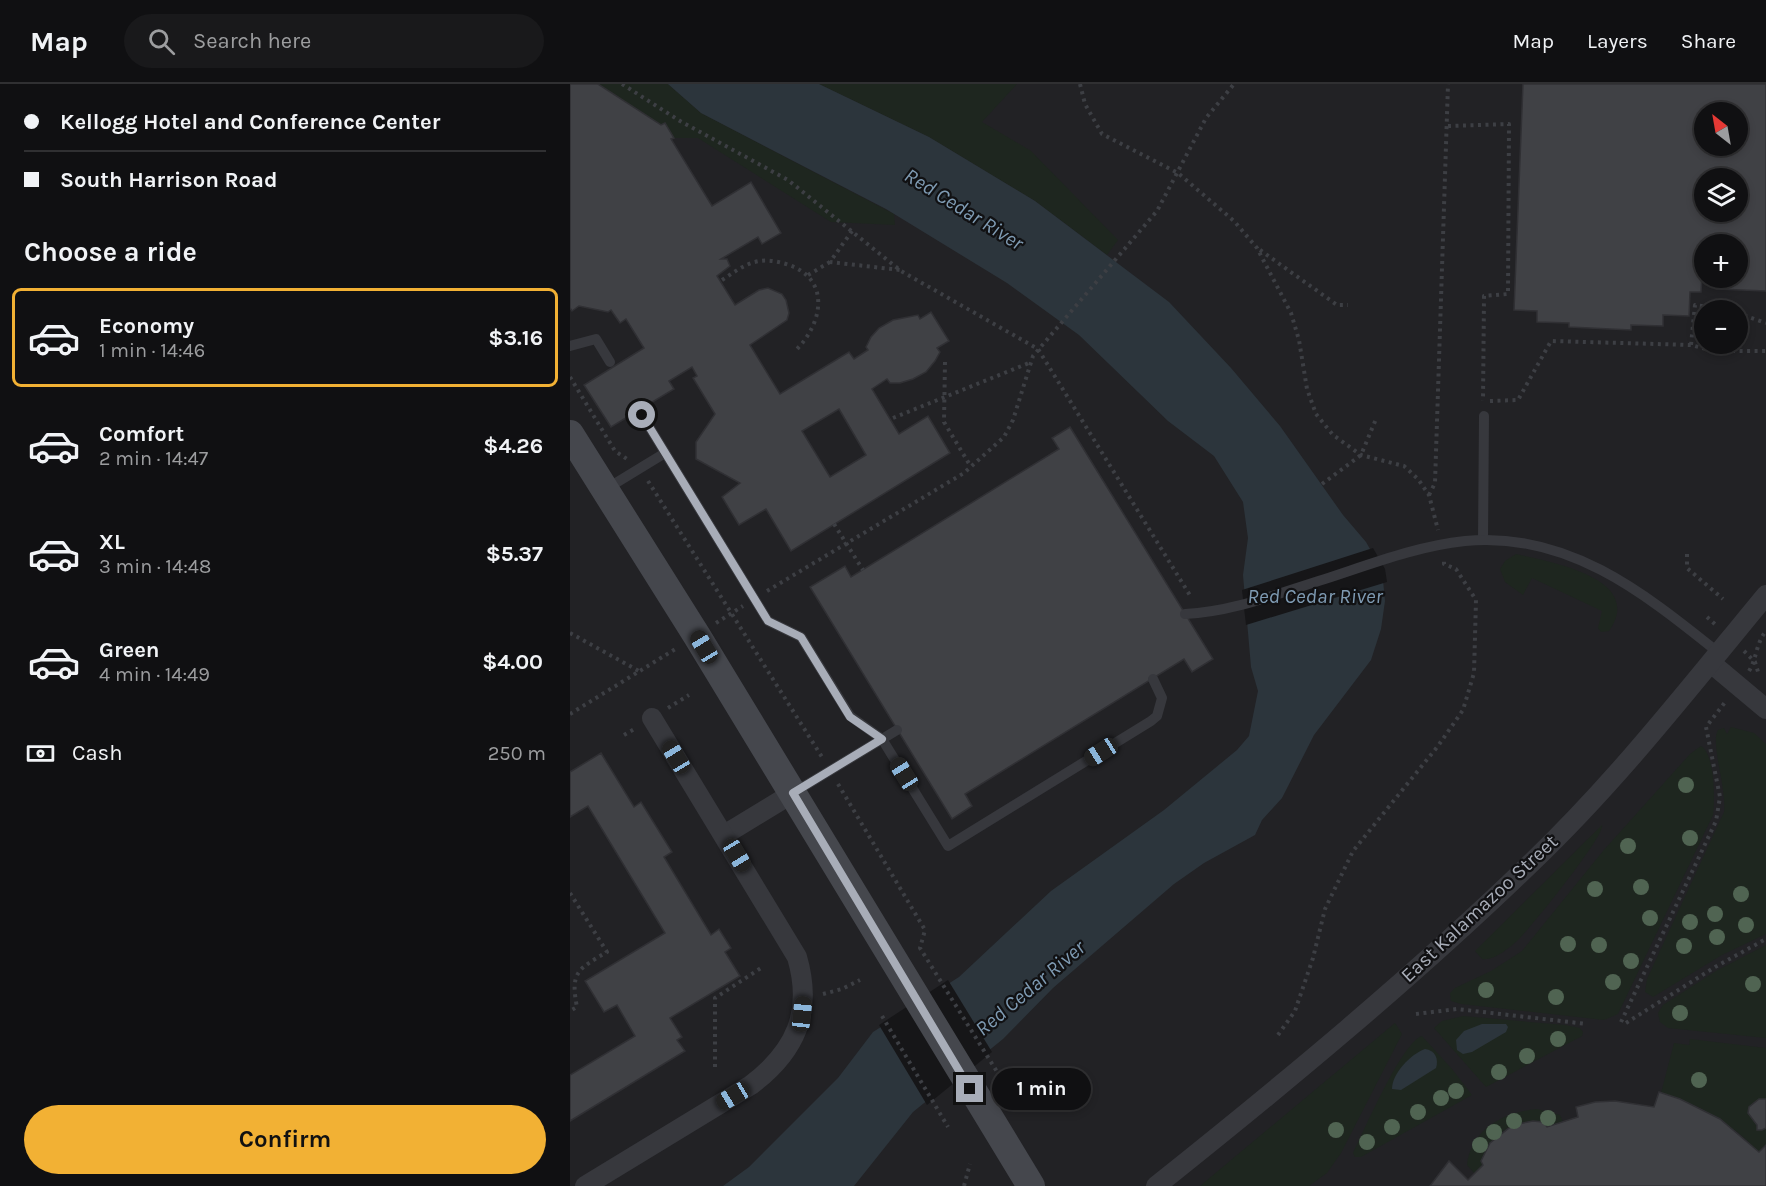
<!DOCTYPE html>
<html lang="en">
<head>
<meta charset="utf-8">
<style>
	body { margin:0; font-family:Karla,sans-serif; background:#19191b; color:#f1f3f6; height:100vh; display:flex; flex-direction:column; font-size:22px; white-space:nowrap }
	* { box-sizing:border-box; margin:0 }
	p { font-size:20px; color:#9c9d9f }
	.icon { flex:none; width:33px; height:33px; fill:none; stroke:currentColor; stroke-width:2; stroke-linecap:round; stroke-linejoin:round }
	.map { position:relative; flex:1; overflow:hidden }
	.panel { display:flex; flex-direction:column; background:#101012; width:570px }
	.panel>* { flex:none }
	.banner { display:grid; align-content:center; height:132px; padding:0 24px; background:#101012 }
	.needle { width:39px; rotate:329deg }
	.fabs { position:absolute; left:1124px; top:18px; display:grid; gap:12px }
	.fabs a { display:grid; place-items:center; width:54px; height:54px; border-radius:50%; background:#101012; box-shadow:0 3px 9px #0003,0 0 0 2px #303032; font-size:30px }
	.end { position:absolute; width:27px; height:27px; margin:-14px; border:8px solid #a8adb8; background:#111; box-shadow:0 0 0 3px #111 }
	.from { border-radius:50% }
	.bubble { position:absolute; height:42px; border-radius:21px; background:#101012; box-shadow:0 3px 9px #0003,0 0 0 2px #303032; font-size:20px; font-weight:700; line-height:42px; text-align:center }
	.car { position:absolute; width:18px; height:36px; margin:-18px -9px; border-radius:8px; box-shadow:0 0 4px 2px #0007; background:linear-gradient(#222 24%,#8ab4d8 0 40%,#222 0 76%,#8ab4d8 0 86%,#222 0) }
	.banner b { display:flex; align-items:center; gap:21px; height:57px; font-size:22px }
	.banner b+b { border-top:2px solid #303032 }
	.banner i { width:15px; height:15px; background:#f1f3f6 }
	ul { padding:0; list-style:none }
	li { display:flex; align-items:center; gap:18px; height:99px; margin:0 12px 9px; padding:0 12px; border:3px solid transparent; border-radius:9px }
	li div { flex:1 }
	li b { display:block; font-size:22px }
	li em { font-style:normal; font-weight:700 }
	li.on { border-color:#f2b134 }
	li>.icon { width:54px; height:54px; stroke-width:1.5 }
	h2 { padding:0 24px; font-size:27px; line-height:72px }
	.pay { display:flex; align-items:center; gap:15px; height:66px; padding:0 24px; font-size:22px }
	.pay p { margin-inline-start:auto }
	.primary-button { display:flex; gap:12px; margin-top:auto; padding:12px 24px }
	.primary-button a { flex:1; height:69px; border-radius:36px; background:#f2b134; color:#111; font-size:24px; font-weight:700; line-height:69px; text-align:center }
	header { display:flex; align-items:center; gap:36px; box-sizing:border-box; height:84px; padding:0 30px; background:#101012; border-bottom:2px solid #303032 }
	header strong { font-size:28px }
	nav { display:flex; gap:33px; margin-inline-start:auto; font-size:21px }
	.search { width:420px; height:54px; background:#19191b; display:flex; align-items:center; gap:15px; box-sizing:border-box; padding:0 21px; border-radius:33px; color:#9c9d9f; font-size:22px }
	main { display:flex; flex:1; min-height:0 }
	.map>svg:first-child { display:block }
</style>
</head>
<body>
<header>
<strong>Map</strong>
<div class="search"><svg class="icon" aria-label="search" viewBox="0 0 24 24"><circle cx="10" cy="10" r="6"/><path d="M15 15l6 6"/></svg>Search here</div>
<nav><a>Map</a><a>Layers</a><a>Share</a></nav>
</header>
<main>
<section class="panel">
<div class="banner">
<b><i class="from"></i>Kellogg Hotel and Conference Center</b>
<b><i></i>South Harrison Road</b>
</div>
<h2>Choose a ride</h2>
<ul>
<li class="on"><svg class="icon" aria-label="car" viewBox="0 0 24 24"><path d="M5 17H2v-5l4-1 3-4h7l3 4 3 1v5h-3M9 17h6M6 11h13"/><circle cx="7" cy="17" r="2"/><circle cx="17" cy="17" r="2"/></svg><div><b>Economy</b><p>1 min · 14:46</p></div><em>$3.16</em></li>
<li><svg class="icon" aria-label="car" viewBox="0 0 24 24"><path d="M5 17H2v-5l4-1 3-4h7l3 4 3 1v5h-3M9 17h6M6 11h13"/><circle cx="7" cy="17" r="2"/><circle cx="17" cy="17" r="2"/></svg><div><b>Comfort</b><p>2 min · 14:47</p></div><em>$4.26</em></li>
<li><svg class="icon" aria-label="car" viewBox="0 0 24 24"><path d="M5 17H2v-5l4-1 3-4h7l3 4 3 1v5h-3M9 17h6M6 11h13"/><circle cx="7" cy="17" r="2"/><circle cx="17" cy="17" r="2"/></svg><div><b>XL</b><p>3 min · 14:48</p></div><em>$5.37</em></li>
<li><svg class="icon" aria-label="car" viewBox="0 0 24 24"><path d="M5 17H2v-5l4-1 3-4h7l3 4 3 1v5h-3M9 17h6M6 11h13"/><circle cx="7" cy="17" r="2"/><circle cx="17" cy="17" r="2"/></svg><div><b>Green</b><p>4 min · 14:49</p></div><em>$4.00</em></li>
</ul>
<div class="pay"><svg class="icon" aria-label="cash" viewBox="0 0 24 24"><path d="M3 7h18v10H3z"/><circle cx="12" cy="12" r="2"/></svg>Cash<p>250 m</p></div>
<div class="primary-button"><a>Confirm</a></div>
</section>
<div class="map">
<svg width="1196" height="1102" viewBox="0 0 1196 1102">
	<rect width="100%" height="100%" fill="#161618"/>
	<!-- built -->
	<path fill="#222225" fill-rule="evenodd" d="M0,0H1196V1102H0ZM1134,28H1167V62H1134ZM1134,94H1167V128H1134ZM1134,160H1167V194H1134ZM1134,226H1167V260H1134Z"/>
	<!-- green -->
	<g fill="#1e261f">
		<path d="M28,0H98L131,29L324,130L325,141L261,138L128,54H104L91,41Z"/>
		<path d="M249,0H447L412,38L461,67L548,156L537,171L465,117L359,53Z"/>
		<path d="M946,470C980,478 1076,494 1039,547L1031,548L1028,544L1032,527L962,494L953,511L935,498L930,485L935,477Z"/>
		<path d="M1161,643L1184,649L1196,660V850L1152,871L1083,913L1075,908L1077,895L1154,728C1157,706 1140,658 1148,646L1154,644L1157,650Z"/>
		<path d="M1131,662C1145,670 1145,716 1143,731L1048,930L1034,936L891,920L881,917L880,909L885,904L921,887L952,867L1033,767L1120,670Z"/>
		<path d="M1032,741C1035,752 961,843 948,856C939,864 924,877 912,875L905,867Z"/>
		<path d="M1196,861V954L1098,944L1090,938L1088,929L1093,921L1146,887Z"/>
		<path d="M893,932L995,941L1010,944L1013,948L1012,952L916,1003L864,944L872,937Z"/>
		<path d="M825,939L832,950L771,1069L757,1089L739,1102H630Z"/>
		<path d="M852,952L882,985L902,1011L791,1073H785L783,1069C794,1047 832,958 852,952Z"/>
		<path d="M1120,955L1196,964V1061L1189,1068C1161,1039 1129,1020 1091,1009L1104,959L1119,961Z"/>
		<path d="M967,1025L990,1031L993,1038L977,1043L973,1038C944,1034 921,1049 911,1077L913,1081L905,1090L897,1081C901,1045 934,1028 967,1025Z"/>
	</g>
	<!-- water -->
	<g fill="#2c353c">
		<path d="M98,0H249L359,53L465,117L599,218L661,284L710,342L773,431L796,458L812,486L815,517L811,545L801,576L744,651L712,714L692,736L685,751L634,779L604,800L483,904L433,955L343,1028L284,1102H153L179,1083L268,994L303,948L389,893L481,807L594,726L667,666L679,652L688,607L681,583L673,491L678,454L673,418L644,372L598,337L509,251L437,199L316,125L131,29Z"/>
		<path d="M912,940H936L938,943L936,948L902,968L893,970L887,966L886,956L894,947Z"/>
		<path d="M855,965C865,966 869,975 866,984L831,1006L822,1005C822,989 841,970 855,965Z"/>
	</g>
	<!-- pier -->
	<g fill="#161618">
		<path d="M803,464L815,485L817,498L676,541L672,506Z"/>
		<path d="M378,896L422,968L357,1021L309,941Z"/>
	</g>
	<!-- building -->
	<g fill="#404145" stroke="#303034" stroke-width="1.5" fill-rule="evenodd">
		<path d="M0,0H28L91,41L95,39L104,54L101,55L142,122L181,98L211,149L192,160L188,153L151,175H157L160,182L147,192L165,221L189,206L198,204L212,210L216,216L219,229L217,236L180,261L210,310L279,268L284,275L298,266L296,263L301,253L309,244L323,236L348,231L350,235L361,228L379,257L367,264L370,268L365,277L356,288L343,295L330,299H320L317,295L302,305L329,350L358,332L380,369L221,467L196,425L169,441L152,413L170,399L126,375V358L145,330L123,294L127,292L122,283L99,297L104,305L41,343L14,301L74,264L56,235L50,239L41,226L38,228L9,222L2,227L0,224ZM269,325L296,371L260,393L232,347Z"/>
		<path d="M953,0H1196V207L1147,205V194H1167V160H1134L1131,208H1120L1119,232L1093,231V242L1061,241V246L999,243V239L967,238V227L944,226ZM1134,28H1167V62H1134ZM1134,94H1167V128H1134Z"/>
		<path d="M500,343L643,575L622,588L614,575L395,710L402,722L382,735L240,503L275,482L281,493L489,365L482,354Z"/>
		<path d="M31,669L64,723L71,718L102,768L94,773L141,851L149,845L161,864L155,868L170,892L100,934L112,953L107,956L115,967L0,1037V991L65,952L47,921L34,928L15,897L95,849L18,722L0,733V688Z"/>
		<path d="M1089,1008L1110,1015L1150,1035L1189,1068L1196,1061V1102H860L879,1077L898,1096L913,1081L911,1077L920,1059L943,1041L963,1037L973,1038L977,1043L1008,1033L1006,1023L1025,1018L1045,1017L1084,1023Z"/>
		<path d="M1189,1015H1196V1044L1192,1046H1187V1041L1178,1029L1179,1023Z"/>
	</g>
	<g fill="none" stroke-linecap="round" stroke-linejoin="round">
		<!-- path -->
		<g stroke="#3d3f44" stroke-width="4" stroke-dasharray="3 4.5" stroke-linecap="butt">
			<path d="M52,0L110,37L218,96L331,187L468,265L621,513"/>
			<path d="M510,0L515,20L532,50L608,89L664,137L687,164L721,229L729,256L737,305L746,330L763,351L791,371L834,382L848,395L859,411L868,446"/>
			<path d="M878,42L939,40L938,210L914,212L913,317"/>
			<path d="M282,147L260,178L330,186"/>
			<path d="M690,166L767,221H778"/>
			<path d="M238,191L260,178"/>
			<path d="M152,196C163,189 173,181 185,178C195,175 206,177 216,180C262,194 253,240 225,267"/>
			<path d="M1155,226L1125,221L1121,261L1143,267H1196"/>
			<path d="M1167,229L1196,239"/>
			<path d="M375,278L374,338L401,383"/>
			<path d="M0,293L45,367L57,375"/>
			<path d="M920,317L948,316L981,257L1121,261"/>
			<path d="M323,334L459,279"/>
			<path d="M78,397L252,673"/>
			<path d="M752,400L791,371L806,335"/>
			<path d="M859,411L865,399L878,0"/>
			<path d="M1117,470V484L1153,515"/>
			<path d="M197,507L394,389L434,353L443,336L463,272L587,127L636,34L664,0"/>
			<path d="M1137,533L1147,542"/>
			<path d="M146,539L173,522"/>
			<path d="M0,549L69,587"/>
			<path d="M1174,567L1185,578L1189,591"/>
			<path d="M1179,587C1187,574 1186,559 1196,547"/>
			<path d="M98,624L119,611"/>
			<path d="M0,630L107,564"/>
			<path d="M54,651L66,644"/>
			<path d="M268,700L355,846L350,864L439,1007"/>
			<path d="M0,809L37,868C8,885 0,888 7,923L0,927"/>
			<path d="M253,910L272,905L290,896"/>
			<path d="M846,930L887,925L1017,940"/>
			<path d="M312,932L378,1043"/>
			<path d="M1051,938L1146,737L1150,713L1136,643L1156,617"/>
			<path d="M1056,939L1145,883L1196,855"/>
			<path d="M708,951L725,927L743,874L755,825L783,767L868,662L893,626L904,589L906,516L886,485L874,480V476"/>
			<path d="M145,983V914L194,882"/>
			<path d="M394,1102L400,1080"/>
		</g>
		<!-- lane -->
		<g stroke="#37383d" stroke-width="10">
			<path d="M0,262L26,255L40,278"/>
			<path d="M72,331L198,537L231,553L280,632L312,655L378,762L581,637L587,632L592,614L583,595"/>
			<path d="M36,405L95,369"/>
			<path d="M913,456L914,332"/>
			<path d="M615,530C663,528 709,509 755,495C801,480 847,462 895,457C998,447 1074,509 1149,569"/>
			<path d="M223,709L327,646"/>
		</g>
		<!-- street -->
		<g stroke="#37383d" stroke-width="20">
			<path d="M1141,579L1196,625"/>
			<path d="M154,751L223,709"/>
			<path d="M15,1102L181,1001C226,967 243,928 227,873L82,634"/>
			<path d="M586,1102C714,1000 842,894 960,780C1047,697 1120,603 1196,511"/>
		</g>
		<!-- secondary -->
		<path stroke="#45474d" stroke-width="28" d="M0,350L127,552L461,1102"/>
		<!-- path-bridge -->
		<path stroke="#3d3f44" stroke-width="4" stroke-dasharray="3 4.5" stroke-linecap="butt" d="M264,440L293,486"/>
	</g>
	<!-- trees -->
	<g fill="#506452">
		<circle cx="1116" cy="701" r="8"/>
		<circle cx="1120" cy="754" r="8"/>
		<circle cx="1058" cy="762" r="8"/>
		<circle cx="1071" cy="803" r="8"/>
		<circle cx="1025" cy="805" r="8"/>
		<circle cx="1171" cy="810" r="8"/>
		<circle cx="1145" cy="830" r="8"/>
		<circle cx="1080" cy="834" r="8"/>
		<circle cx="1120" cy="838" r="8"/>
		<circle cx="1176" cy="841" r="8"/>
		<circle cx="1147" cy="853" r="8"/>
		<circle cx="998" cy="860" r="8"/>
		<circle cx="1029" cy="861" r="8"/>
		<circle cx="1114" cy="862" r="8"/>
		<circle cx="1061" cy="877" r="8"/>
		<circle cx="1043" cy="898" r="8"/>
		<circle cx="1183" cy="900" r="8"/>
		<circle cx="916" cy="906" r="8"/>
		<circle cx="986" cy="913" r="8"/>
		<circle cx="1110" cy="929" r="8"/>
		<circle cx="988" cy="955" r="8"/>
		<circle cx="957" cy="972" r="8"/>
		<circle cx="929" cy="988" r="8"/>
		<circle cx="1129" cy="996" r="8"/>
		<circle cx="886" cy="1007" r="8"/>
		<circle cx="871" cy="1014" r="8"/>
		<circle cx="848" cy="1028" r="8"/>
		<circle cx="978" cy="1034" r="8"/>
		<circle cx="944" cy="1037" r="8"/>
		<circle cx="822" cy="1043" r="8"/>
		<circle cx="766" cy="1046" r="8"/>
		<circle cx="924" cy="1048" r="8"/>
		<circle cx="797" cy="1058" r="8"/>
		<circle cx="910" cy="1061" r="8"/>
	</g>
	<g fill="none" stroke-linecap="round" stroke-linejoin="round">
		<!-- route -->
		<path stroke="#a8adb8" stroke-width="8" d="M72,331L198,537L231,553L280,633L312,655L223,709L400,1005"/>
	</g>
	<g text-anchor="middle" stroke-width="4.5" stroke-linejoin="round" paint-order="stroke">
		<!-- street labels -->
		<g font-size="20" fill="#a8adb8" stroke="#111113">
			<text transform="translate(909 824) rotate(-43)" y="7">East Kalamazoo Street</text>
		</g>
		<!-- water labels -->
		<g font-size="21" font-style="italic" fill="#7f9bb3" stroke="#111113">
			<text transform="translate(394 125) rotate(32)" y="7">Red Cedar River</text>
			<text x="745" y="519">Red Cedar River</text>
			<text transform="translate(460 904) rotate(-40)" y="7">Red Cedar River</text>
		</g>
	</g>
</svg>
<div class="fabs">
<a><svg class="needle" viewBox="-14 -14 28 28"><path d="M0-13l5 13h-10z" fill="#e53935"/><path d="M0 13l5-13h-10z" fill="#9c9d9f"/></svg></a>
<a><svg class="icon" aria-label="layers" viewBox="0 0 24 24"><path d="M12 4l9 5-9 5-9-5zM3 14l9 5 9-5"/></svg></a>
<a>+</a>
<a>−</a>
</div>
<i class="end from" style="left:72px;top:331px"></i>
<i class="end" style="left:400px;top:1005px"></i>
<div class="bubble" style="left:422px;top:984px;width:99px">1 min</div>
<i class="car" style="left:134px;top:563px;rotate:329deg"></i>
<i class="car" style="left:531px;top:668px;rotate:238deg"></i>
<i class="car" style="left:106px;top:673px;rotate:329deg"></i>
<i class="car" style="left:334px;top:690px;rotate:328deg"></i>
<i class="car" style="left:167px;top:771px;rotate:149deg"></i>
<i class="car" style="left:232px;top:930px;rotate:6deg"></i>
<i class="car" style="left:163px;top:1012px;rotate:239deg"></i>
</div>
</main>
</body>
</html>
